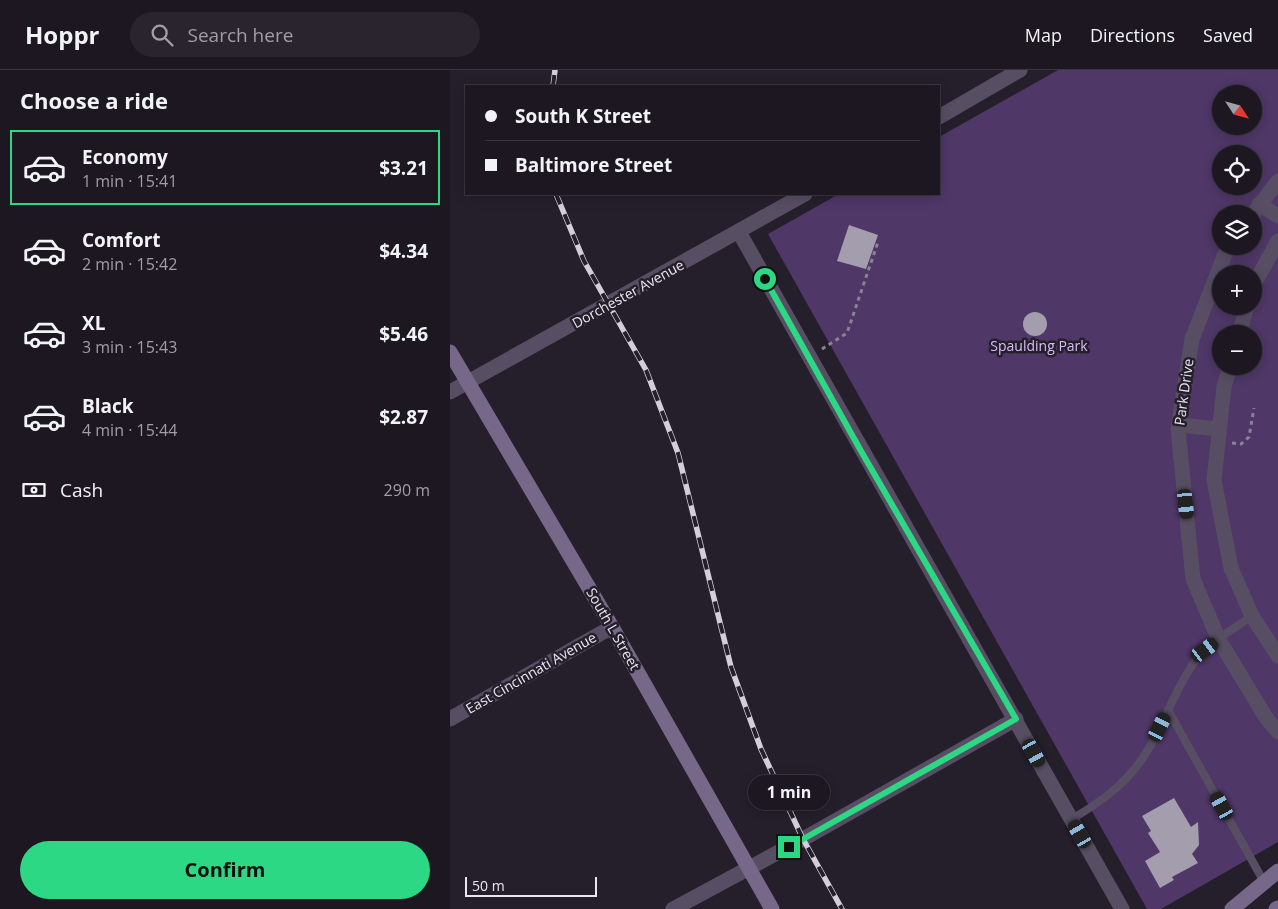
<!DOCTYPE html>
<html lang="en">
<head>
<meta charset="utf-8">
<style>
	body { margin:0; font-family:"Open Sans",sans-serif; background:#29242e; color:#f1f3f6; height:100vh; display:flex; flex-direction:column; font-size:19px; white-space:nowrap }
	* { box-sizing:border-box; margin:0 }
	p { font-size:16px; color:#a09fa5 }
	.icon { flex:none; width:28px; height:28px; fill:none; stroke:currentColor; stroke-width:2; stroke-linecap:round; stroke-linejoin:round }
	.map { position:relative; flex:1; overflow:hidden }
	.sheet { display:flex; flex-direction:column; background:#1c1721; width:450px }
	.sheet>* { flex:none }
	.guide { position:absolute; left:15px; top:15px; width:475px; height:110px; border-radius:0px; box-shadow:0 2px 12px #0003,0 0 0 1px #3a363f; display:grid; align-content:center; height:110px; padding:0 20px; background:#1c1721 }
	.needle { width:32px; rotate:126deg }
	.tools { position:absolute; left:762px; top:15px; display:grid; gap:10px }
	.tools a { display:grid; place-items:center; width:50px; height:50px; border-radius:50%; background:#1c1721; box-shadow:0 2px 12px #0003,0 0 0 1px #3a363f; font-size:25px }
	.scale { position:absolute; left:15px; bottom:12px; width:132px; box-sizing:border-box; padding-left:5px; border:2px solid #e9e5ef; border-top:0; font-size:14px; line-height:18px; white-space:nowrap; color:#e9e5ef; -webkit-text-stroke:4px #251f2c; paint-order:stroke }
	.end { position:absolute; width:22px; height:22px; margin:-11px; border:6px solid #2cd884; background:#111; box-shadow:0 0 0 2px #111 }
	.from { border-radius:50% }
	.bubble { position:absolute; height:35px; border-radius:18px; background:#1c1721; box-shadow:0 2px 12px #0003,0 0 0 1px #3a363f; font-size:16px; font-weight:700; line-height:35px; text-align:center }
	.car { position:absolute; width:15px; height:30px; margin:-15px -8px; border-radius:6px; box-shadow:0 0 4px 1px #0007; background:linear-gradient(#222 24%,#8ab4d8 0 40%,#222 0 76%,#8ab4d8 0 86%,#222 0) }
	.guide b { display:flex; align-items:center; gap:18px; height:48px; font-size:19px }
	.guide b+b { border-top:1px solid #3a363f }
	.guide i { width:12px; height:12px; background:#f1f3f6 }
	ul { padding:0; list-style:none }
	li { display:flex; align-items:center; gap:15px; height:75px; margin:0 10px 8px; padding:0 10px; border:2px solid transparent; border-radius:0px }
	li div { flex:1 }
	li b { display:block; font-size:19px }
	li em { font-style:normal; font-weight:700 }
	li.current { border-color:#2cd884 }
	li>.icon { width:45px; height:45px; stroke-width:1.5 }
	h2 { padding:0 20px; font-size:22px; line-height:60px }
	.pay { display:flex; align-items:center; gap:12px; height:55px; padding:0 20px; font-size:19px }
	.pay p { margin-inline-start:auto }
	.cta { display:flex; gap:10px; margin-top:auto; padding:10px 20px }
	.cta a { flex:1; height:58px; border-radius:30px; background:#2cd884; color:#111; font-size:20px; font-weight:700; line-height:58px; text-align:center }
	header { display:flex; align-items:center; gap:30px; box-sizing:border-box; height:70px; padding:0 25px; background:#1c1721; border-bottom:1px solid #3a363f }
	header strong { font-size:24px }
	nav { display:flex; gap:28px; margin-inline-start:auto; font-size:18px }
	.search { width:350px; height:45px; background:#29242e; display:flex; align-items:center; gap:12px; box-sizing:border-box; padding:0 18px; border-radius:28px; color:#a09fa5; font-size:19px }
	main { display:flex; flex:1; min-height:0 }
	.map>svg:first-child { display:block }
</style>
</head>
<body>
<header>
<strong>Hoppr</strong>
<div class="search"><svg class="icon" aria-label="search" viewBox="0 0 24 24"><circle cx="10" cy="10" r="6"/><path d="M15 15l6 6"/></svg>Search here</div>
<nav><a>Map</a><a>Directions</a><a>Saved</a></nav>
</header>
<main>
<section class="sheet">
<h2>Choose a ride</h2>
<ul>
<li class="current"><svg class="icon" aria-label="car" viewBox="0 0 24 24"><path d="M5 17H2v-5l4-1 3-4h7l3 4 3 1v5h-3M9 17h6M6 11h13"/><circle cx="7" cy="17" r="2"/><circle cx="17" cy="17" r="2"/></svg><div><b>Economy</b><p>1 min · 15:41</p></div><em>$3.21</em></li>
<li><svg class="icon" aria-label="car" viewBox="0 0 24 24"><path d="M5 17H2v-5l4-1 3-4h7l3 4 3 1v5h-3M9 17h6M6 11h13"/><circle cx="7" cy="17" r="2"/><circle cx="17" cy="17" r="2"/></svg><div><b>Comfort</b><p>2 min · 15:42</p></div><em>$4.34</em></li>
<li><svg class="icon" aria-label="car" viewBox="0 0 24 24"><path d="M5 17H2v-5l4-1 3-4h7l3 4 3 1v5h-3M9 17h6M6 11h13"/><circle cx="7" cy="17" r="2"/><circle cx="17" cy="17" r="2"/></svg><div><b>XL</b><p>3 min · 15:43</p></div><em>$5.46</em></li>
<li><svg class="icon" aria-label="car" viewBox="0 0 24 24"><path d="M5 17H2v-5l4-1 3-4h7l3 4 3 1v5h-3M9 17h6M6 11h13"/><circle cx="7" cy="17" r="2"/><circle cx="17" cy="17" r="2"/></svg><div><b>Black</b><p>4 min · 15:44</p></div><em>$2.87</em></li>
</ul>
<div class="pay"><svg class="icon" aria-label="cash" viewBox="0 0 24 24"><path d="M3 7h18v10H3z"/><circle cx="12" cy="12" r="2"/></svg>Cash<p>290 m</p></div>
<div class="cta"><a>Confirm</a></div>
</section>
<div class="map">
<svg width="828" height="839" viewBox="0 0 828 839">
	<rect width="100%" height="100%" fill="#251f2c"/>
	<!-- green -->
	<path fill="#4f3767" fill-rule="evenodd" d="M608,0H828V772L711,839H697L318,164L389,124H489V67ZM771,24H804V56H771ZM771,84H804V116H771ZM771,144H804V176H771ZM771,204H804V236H771ZM771,264H804V296H771Z"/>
	<!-- building -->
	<g fill="#a49dae">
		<path d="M399,155L428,165L416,199L387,191Z"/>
		<circle cx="585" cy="254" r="12"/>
		<path d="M724,728L741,757L748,752L749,775L742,784L748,793L722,807L724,810L710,818L695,791L710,782L698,763L701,761L692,746Z"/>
	</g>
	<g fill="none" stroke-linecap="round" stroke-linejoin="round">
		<!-- path -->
		<g stroke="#89848f" stroke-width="3" stroke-dasharray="4 4" stroke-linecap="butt">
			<path d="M372,279L397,263L428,172"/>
			<path d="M782,373L791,374L799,367L804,338"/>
		</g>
		<!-- lane -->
		<g stroke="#584e64" stroke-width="8">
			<path d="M718,640L814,812"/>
			<path d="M622,749C657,728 680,711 701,675C716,648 726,619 743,594C758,573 782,560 802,546"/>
		</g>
		<!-- street -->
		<g stroke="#584e64" stroke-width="15">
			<path d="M489,47L570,0"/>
			<path d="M809,134L828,146"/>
			<path d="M803,144L828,111"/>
			<path d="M289,162C415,388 545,613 672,839"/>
			<path d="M781,176L775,184L742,269L728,359L743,509L769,570L817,649L828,662"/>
			<path d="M804,214L828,171"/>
			<path d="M789,264L797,236"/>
			<path d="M780,296L774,317L764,410L781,498L802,546L828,586"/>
			<path d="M0,322L355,124"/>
			<path d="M729,355L769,359"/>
			<path d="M0,649L162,557"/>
			<path d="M223,839L353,769L566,649"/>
		</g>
		<!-- secondary -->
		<g stroke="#776789" stroke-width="15">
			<path d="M0,282L162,557L322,839"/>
			<path d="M782,839L828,801"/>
			<path d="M826,839L828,838"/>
		</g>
		<defs>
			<g id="rail">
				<path d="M103,16L105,0"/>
				<path d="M106,124L134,191L196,300L228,383L281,597L311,679L353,769L392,839"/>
			</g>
		</defs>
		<!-- rail casing -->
		<use href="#rail" stroke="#d3cfd9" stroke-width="5.5"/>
		<!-- rail -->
		<use href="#rail" stroke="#251f2c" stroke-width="4" stroke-dasharray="11" stroke-linecap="butt"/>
	</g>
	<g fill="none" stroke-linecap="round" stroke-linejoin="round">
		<!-- route -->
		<path stroke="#2cd884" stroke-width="6" d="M315,209L411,381L566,649L339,777"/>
	</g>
	<g text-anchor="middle" stroke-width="5" stroke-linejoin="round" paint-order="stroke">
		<!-- street labels -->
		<g font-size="14" fill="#e9e5ef" stroke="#251f2c">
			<text transform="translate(178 224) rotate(-29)" y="5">Dorchester Avenue</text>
			<text transform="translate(734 322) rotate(-82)" y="5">Park Drive</text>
			<text transform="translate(163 559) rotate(60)" y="5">South L Street</text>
			<text transform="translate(81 603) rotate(-30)" y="5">East Cincinnati Avenue</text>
		</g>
		<!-- park labels -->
		<g font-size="14" fill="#d9bcfa" stroke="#251f2c">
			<text x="589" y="281">Spaulding Park</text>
		</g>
	</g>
</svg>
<div class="tools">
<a><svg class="needle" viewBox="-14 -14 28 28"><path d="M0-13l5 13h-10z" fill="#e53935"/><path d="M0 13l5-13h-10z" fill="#a09fa5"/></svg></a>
<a><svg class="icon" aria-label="locate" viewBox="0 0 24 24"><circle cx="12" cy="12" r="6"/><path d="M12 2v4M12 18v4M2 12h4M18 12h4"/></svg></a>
<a><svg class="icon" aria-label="layers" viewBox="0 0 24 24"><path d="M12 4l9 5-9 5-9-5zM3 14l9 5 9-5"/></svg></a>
<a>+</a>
<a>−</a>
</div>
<div class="scale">50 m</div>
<i class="end from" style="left:315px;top:209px"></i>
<i class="end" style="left:339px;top:777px"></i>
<div class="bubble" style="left:298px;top:705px;width:82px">1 min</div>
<i class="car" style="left:736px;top:434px;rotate:174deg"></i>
<i class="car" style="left:755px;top:580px;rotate:54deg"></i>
<i class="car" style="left:710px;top:657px;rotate:26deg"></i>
<i class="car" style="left:584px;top:683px;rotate:151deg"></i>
<i class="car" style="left:772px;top:736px;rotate:331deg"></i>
<i class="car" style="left:630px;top:764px;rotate:330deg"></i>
<div class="guide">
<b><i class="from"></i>South K Street</b>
<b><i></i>Baltimore Street</b>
</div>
</div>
</main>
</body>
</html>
